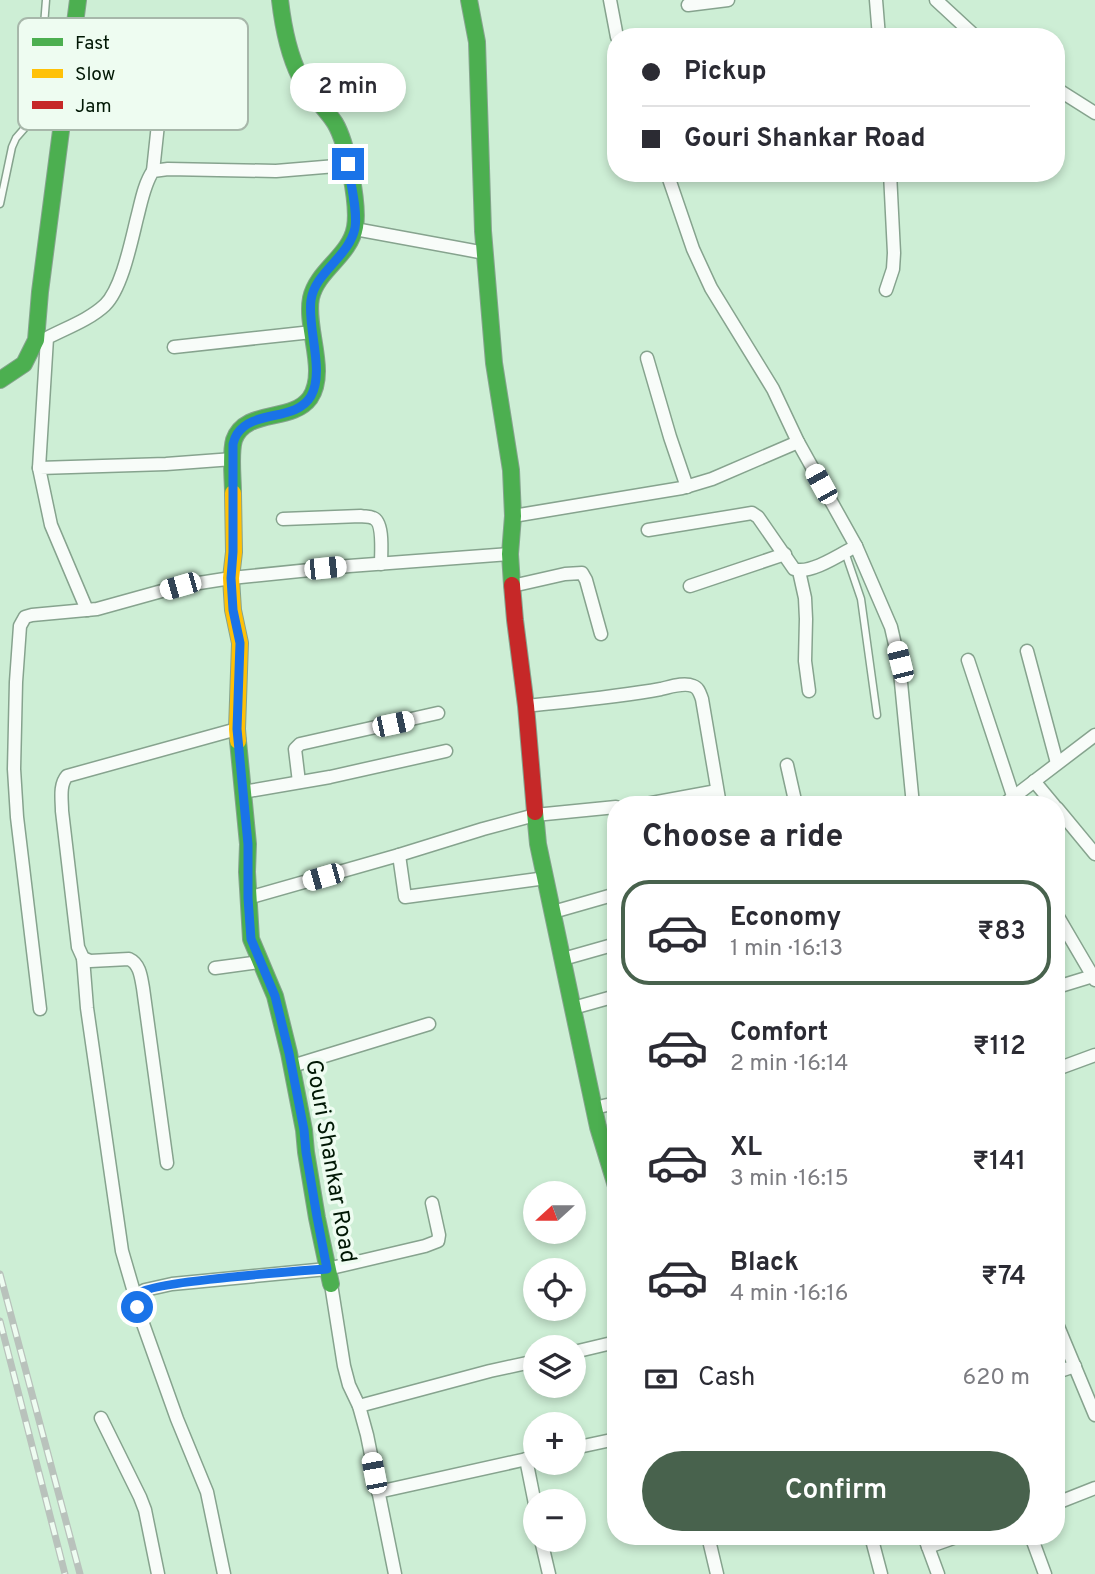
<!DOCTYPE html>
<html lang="en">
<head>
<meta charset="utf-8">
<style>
	body { margin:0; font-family:Overpass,sans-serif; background:#f2f2f3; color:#2b2b33; height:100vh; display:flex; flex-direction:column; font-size:26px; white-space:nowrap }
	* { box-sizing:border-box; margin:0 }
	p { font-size:23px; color:#7c7c81 }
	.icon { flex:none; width:38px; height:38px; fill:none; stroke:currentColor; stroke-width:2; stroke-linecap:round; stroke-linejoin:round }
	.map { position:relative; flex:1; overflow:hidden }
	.sheet { position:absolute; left:607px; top:796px; width:458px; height:749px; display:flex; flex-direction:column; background:#fff; border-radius:28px; box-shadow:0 4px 10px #0003 }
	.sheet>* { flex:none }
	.top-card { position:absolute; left:607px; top:28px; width:458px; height:154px; border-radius:28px; box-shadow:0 4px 10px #0003; display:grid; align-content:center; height:154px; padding:0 35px; background:#fff }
	.needle { width:46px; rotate:249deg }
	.controls { position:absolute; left:523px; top:1181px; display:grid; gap:14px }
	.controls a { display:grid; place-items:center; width:63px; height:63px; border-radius:50%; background:#fff; box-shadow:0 4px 10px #0003; font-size:35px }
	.end { position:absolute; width:32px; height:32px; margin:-16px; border:9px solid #1a73e8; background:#fff; box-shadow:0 0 0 4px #fff }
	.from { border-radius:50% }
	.bubble { position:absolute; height:49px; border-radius:24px; background:#fff; box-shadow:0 4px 10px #0003; font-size:23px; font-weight:600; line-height:49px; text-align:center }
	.car { position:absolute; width:21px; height:42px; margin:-21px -10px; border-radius:9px; box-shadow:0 0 5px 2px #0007; background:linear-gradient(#fff 24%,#345 0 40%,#fff 0 76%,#345 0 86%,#fff 0) }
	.top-card b { display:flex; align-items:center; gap:24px; height:66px; font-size:26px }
	.top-card b+b { border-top:2px solid #e1e1e2 }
	.top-card i { width:18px; height:18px; background:#2b2b33 }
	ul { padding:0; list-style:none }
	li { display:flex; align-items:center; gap:21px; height:105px; margin:0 14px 10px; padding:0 21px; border:4px solid transparent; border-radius:28px }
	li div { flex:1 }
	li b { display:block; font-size:26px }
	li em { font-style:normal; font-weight:600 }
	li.selected { border-color:#48624d }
	li>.icon { width:63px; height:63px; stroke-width:1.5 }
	h2 { padding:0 35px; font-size:32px; line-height:84px }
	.pay { display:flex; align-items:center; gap:18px; height:77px; padding:0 35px; font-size:26px }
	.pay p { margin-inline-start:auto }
	.action { display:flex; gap:14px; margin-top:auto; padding:14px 35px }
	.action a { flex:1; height:80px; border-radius:42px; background:#48624d; color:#fff; font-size:28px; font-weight:600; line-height:80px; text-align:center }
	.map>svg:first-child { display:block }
</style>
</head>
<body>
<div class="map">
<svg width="1095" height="1574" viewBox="0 0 1095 1574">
	<rect width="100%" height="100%" fill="#cdeed5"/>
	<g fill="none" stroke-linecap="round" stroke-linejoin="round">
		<defs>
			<g id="lane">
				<path d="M0,204L12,147L16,138L37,114L46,0"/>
				<path d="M845,552L861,599L877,715"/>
			</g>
			<g id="street">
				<path d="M610,0L617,37"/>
				<path d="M876,0L879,37"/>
				<path d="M936,0L976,37"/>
				<path d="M688,5L728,0"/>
				<path d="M1057,89L1095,113"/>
				<path d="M153,171L164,68L167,65L209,54"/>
				<path d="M667,173L693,249L711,288L773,389L798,442L856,546L891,627L899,662L913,805"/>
				<path d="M355,229L485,253"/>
				<path d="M886,290L893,269L894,253L890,173"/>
				<path d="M174,347L312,332"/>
				<path d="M647,358L670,437L687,487"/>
				<path d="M39,468L47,338C66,328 89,320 105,305C122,288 131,242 137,218C141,203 144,184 153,171L168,169L276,171L348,165"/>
				<path d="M513,516L682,488L712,479L798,442"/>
				<path d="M283,519L361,516C365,517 369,516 373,518C384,522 381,553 381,564"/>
				<path d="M648,530L752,513L758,517L794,569C810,575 841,554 856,546"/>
				<path d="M799,571L805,598L806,619L805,661L809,691"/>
				<path d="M512,586L565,574L582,573L586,580L601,634"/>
				<path d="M690,586L785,554"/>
				<path d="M87,610L51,525L39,468L166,464L233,459"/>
				<path d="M1027,651L1057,763"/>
				<path d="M968,660L1016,805"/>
				<path d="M526,706C572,701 617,697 661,689C670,687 684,682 693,686C699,688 700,694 702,699L720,805"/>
				<path d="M787,765L796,805"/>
				<path d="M1034,781L1054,805"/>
				<path d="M299,782L295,749L300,744L438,713"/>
				<path d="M243,792L330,777L446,751"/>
				<path d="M641,805L717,791"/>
				<path d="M1003,805L1095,735"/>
				<path d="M1057,808L1095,854"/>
				<path d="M399,855L483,829L535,815L616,807"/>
				<path d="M248,898L399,855L405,897L546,878"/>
				<path d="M553,912L616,894"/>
				<path d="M1057,915L1095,980"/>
				<path d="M83,958L87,1008L122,1251L136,1299"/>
				<path d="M563,959L616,944"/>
				<path d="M215,968L260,962"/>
				<path d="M1057,987L1093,976"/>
				<path d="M573,1008L616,996"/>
				<path d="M40,1009L17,817L14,769L16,682L20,626L25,617L32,615L97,609L180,586L231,578L349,566L510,554"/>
				<path d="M292,1066L429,1024"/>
				<path d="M1057,1069L1095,1055"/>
				<path d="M594,1108L616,1103"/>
				<path d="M167,1163L143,988C141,977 140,964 129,959L90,961L83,958L78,947L62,811C62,800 59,785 67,776L237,729"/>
				<path d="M331,1284L344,1366L349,1385L359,1406L367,1435L395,1574"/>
				<path d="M1057,1324L1095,1415"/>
				<path d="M574,1352L616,1342"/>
				<path d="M1057,1372L1075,1366"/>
				<path d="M359,1406L490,1371L536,1361"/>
				<path d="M101,1418L140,1497L145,1510L158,1574"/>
				<path d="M574,1448L616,1439"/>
				<path d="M526,1459L536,1509"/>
				<path d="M378,1492L536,1457"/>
				<path d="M1057,1503L1095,1488"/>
				<path d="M708,1536L717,1574"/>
				<path d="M871,1536L881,1574"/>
				<path d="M924,1536L938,1574"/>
				<path d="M1031,1536L1045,1574"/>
				<path d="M541,1540L549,1574"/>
				<path d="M928,1547L959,1536"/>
				<path d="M224,1574L207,1492L177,1419L137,1307L136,1299L139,1293L145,1290L172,1284L327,1269L425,1246L438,1241L439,1235L432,1203"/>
			</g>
			<g id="fast">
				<path d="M469,0L477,42L483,231L494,363L511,470L513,516L510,554L512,585"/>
				<path d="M0,380L24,364L36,340L40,292L78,0"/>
				<path d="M233,493C233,478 230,454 234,440C245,408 292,423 310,398C328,371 305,328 311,298C317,270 350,256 355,227C359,205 347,143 335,123C325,107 309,94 300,77C288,53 283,26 280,0"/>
				<path d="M238,741L248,844L247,872L251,939L275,996L289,1053L304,1130L306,1152L317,1218L331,1284"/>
				<path d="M535,812L538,844L598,1127L616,1186"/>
			</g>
			<path id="slow" d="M233,493L234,552L231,578L233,610L240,643L237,729L238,741"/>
			<path id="jam" d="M512,585L515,620L526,706L535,812"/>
		</defs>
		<!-- lane casing -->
		<use href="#lane" stroke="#86a38e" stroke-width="9"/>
		<!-- street casing -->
		<use href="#street" stroke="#86a38e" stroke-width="15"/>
		<!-- fast casing -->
		<use href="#fast" stroke="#86a38e" stroke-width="18"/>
		<!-- slow casing -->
		<use href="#slow" stroke="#86a38e" stroke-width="18"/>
		<!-- jam casing -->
		<use href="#jam" stroke="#86a38e" stroke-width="18"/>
		<!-- lane -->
		<use href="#lane" stroke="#f8fcf9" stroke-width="6"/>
		<!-- street -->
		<use href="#street" stroke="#f8fcf9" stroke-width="12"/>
		<!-- fast -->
		<use href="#fast" stroke="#4caf50" stroke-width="16"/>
		<!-- slow -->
		<use href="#slow" stroke="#ffc107" stroke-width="16"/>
		<!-- jam -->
		<use href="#jam" stroke="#c62828" stroke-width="16"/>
		<defs>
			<g id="rail">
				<path d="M0,1274L80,1574"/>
				<path d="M0,1321L65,1574"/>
			</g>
		</defs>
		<!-- rail casing -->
		<use href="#rail" stroke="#b9c2bc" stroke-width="7"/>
		<!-- rail -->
		<use href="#rail" stroke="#eefcf1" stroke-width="4.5" stroke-dasharray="13" stroke-linecap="butt"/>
	</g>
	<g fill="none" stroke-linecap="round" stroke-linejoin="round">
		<!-- route -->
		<path stroke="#1a73e8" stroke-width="9" d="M137,1307C137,1302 136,1297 140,1293C153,1281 301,1271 327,1269L317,1217L306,1152L304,1130L289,1053L275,996L251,939L248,898V844L237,729L240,643L233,610L231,578L233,552V444C234,440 235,437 237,434C253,409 296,422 311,396C325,371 307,328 311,300C315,272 349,257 355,228C358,210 350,183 348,164"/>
	</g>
	<g text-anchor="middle" stroke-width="7" stroke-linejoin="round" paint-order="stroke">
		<!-- street labels -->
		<g font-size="23" fill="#001704" stroke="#eefcf1">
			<text transform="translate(332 1161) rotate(80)" y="8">Gouri Shankar Road</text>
		</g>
	</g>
	<!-- legend -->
	<rect x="18" y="18" width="230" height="112" rx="10" fill="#eefcf1" stroke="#a7b7aa" stroke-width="2"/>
	<rect x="32" y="38" width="31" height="8" fill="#4caf50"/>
	<rect x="32" y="69" width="31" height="9" fill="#ffc107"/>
	<rect x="32" y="101" width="31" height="8" fill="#c62828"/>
	<g font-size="19" fill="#001704">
		<text x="75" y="49">Fast</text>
		<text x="75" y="80">Slow</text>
		<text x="75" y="112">Jam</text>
	</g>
</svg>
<div class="controls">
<a><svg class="needle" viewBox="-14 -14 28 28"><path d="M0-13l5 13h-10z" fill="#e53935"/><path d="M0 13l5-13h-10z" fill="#7c7c81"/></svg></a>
<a><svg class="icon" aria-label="locate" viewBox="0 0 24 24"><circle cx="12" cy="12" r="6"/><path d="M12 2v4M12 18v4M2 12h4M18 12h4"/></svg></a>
<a><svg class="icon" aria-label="layers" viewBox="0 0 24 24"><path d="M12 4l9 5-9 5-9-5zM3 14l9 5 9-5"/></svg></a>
<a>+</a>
<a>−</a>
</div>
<i class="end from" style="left:137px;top:1307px"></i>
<i class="end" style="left:348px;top:164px"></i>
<div class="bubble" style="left:290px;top:63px;width:116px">2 min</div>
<i class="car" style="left:821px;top:484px;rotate:331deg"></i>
<i class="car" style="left:325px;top:568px;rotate:84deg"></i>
<i class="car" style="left:180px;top:586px;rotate:254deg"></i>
<i class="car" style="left:900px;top:662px;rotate:346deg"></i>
<i class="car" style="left:393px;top:724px;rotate:78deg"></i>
<i class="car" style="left:323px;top:877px;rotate:254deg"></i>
<i class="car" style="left:374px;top:1473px;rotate:349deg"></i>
<div class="top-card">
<b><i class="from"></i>Pickup</b>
<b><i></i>Gouri Shankar Road</b>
</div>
<section class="sheet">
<h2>Choose a ride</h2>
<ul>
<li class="selected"><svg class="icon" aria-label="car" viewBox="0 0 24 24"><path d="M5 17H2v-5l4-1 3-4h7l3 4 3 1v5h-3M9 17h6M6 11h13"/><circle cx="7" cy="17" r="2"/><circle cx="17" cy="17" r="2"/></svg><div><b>Economy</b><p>1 min · 16:13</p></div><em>₹83</em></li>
<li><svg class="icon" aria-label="car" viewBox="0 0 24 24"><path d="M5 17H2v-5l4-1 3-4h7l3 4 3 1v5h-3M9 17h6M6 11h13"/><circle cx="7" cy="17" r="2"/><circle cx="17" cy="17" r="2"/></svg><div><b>Comfort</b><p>2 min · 16:14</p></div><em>₹112</em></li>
<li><svg class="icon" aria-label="car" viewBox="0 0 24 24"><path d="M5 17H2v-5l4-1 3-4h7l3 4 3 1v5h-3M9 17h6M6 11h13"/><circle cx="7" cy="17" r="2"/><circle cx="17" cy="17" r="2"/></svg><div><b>XL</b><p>3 min · 16:15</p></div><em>₹141</em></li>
<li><svg class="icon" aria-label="car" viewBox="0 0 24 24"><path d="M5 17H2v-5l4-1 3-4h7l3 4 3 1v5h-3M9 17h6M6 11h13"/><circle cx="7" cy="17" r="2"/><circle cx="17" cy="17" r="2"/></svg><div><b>Black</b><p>4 min · 16:16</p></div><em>₹74</em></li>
</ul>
<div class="pay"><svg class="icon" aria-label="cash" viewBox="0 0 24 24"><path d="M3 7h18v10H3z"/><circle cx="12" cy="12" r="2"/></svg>Cash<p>620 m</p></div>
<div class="action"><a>Confirm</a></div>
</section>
</div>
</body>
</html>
